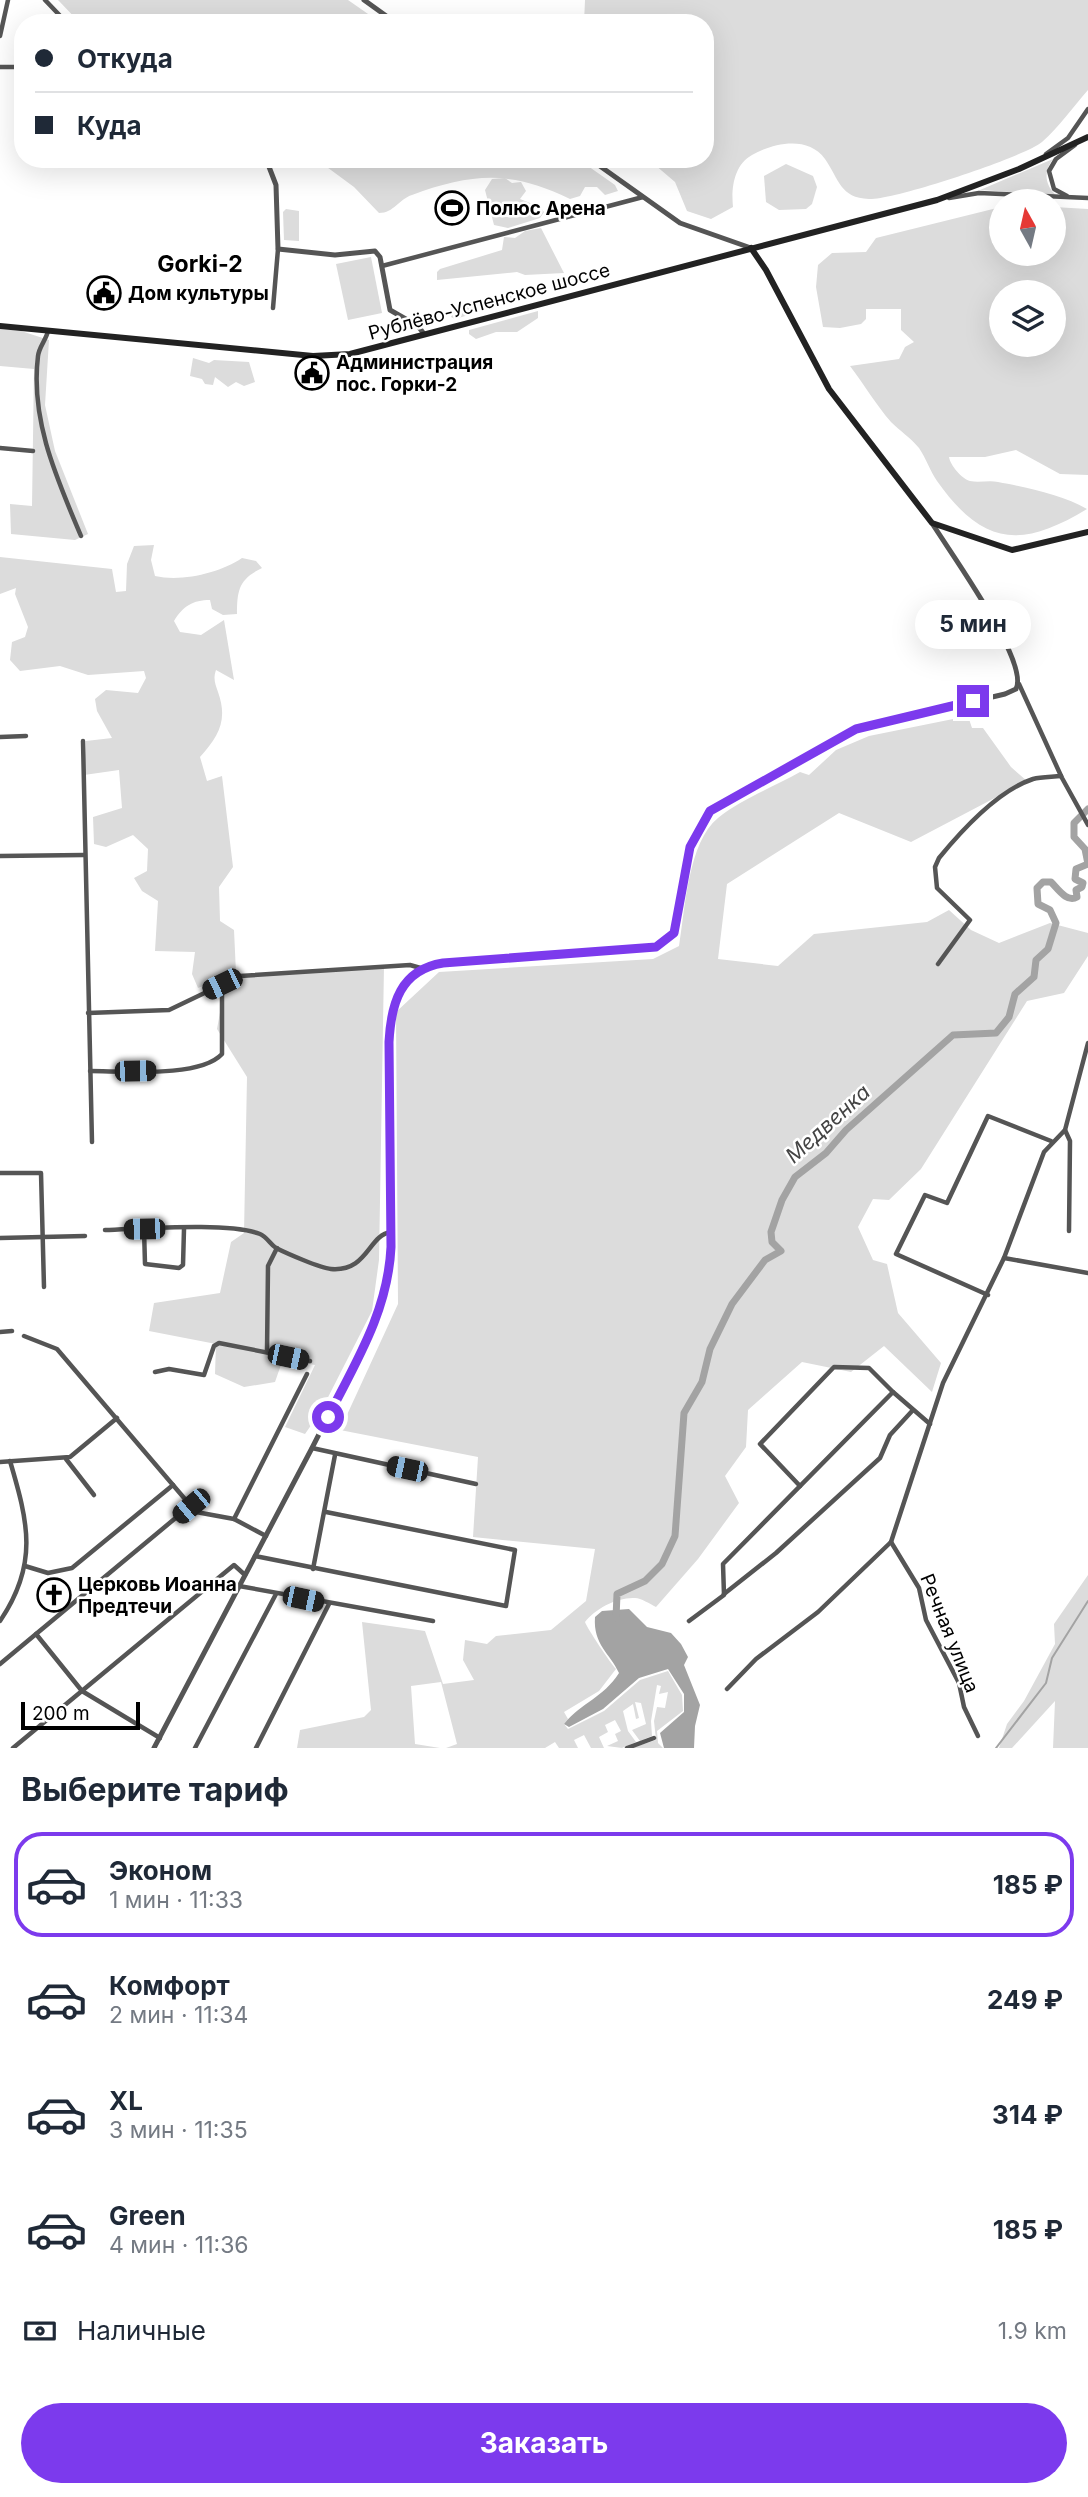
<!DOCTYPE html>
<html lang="ru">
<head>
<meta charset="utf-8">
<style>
	body { margin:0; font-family:Inter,sans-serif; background:#f2f2f3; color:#1f2937; height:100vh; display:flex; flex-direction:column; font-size:26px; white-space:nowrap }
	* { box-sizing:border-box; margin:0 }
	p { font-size:23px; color:#747a83 }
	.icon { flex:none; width:38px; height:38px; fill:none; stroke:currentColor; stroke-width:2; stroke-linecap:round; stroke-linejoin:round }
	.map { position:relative; height:1748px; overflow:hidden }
	.details { display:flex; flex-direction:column; background:#fff; flex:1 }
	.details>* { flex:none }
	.top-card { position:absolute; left:14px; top:14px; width:700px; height:154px; border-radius:28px; box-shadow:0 7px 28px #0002; display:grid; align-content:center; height:154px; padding:0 21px; background:#fff }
	.needle { width:46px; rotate:352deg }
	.tools { position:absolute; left:989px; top:189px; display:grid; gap:14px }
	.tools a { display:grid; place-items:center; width:77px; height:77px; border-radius:50%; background:#fff; box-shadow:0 7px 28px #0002; font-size:35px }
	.scale { position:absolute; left:21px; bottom:18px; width:119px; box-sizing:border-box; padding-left:7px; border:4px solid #000; border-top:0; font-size:19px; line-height:24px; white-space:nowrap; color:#000; -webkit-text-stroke:5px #fff; paint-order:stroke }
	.end { position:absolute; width:32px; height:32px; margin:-16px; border:9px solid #7c3aed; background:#fff; box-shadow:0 0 0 4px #fff }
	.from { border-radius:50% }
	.bubble { position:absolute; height:49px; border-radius:24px; background:#fff; box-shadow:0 7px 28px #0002; font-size:23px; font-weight:700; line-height:49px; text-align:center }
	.car { position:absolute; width:21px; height:42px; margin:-21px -10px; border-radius:9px; box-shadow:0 0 5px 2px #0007; background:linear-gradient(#222 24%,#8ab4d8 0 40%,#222 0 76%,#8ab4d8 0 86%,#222 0) }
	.top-card b { display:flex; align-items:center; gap:24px; height:66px; font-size:26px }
	.top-card b+b { border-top:2px solid #e0e1e3 }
	.top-card i { width:18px; height:18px; background:#1f2937 }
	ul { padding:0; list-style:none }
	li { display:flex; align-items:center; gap:21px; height:105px; margin:0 14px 10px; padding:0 7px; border:4px solid transparent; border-radius:28px }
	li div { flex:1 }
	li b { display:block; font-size:26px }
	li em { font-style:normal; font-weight:700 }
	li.active { border-color:#7c3aed }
	li>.icon { width:63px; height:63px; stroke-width:1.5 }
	h2 { padding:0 21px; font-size:32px; line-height:84px }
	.pay { display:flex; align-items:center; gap:18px; height:77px; padding:0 21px; font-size:26px }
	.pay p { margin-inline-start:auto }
	.action { display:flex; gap:14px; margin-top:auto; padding:14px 21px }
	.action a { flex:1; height:80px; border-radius:42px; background:#7c3aed; color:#fff; font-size:28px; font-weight:700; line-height:80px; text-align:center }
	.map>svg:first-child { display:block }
</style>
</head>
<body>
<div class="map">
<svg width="1088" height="1748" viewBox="0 0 1088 1748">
	<rect width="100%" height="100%" fill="#fff"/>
	<!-- green -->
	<g fill="#dcdcdc" fill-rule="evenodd">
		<path d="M58,0H348L381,23H80Z"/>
		<path d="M585,0H1088V90C1073,107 1059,127 1042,142C1024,157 894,200 869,199C840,198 839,179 825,159C808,135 773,143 752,155C734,165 731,188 733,207L711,219L687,211L675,182L648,159H705V23H584Z"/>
		<path d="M316,159H578L615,185L618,191L605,195L597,187H585L580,196L570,199C512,170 472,173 412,195C399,199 394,213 379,213L354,187Z"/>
		<path d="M1053,159C1043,172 1045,185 1056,195L980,190Z"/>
		<path d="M786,164L813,176L817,187L812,204L806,209L779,210L766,202L764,176Z"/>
		<path d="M505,178L512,183L521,182L526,191L520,199L540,207L544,212L540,218L508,228L494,225L485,190L492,179Z"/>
		<path d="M1001,207V254H1054V207L1088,209V475L1060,474L1016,450L985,457H949C950,465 962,479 970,481C979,483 989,480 998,482C1025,487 1063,495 1087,509C1021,549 983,546 937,481C930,471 926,458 919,448C911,438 900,431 891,422C876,405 864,384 850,366L899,359L905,347L914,342L901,330V309H866V319L861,324L840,328L823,327L816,287L818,265L832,253L866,252L876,238ZM1001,292H1054V345H1001Z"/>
		<path d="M286,209L299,211V241L284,240L283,212Z"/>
		<path d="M541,228L564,273L525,275L517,272L437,280V272L440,269L502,250L504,237L515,238L525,231Z"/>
		<path d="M371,257L382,313L348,320L336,264Z"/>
		<path d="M511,292L537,295L455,319L451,317L458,303L470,306L481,299Z"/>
		<path d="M538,311V318L517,332H496L476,339L469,334V330Z"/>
		<path d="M0,329L21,331L49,340L45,405L55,451L88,534L75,540L11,534L10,504L32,506L34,369L0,366Z"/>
		<path d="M193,358L209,363L214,360L249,362L255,382L244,386L236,382L228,387L215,377L213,385L205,384L202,379L190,376Z"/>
		<path d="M154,545L151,560L155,576C182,582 220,573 242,558L256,561L262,568C239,579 237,590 237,614L223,615L212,609L210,600C193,600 183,606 174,621L180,632L201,635L224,620L234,680L216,670C213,679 215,683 218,692C228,720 219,736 200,757L207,781L222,776L233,867L219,887L220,921L234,930L236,973L198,988L192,974L195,952L155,951L158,901L142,891L134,878L147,871L148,849L133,835L106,847L94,844L93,817L122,808L119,770L84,775L86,741L112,738L97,711L95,699L106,690L138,693L146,678L144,671L88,675L60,666L20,671L10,660L12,642L25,637L28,627L15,594L16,588L0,594V557L112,569L116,592L126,591L127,564L134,546Z"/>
		<path d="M968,716L972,728H983L1011,767L1027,781L911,842L839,813L727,884L718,959L778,966L814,934L927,922L949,910L971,930L999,943L1050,923L1088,933V956L1064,993L1027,1001L921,1169L889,1200L873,1199L858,1227L873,1260L887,1264L898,1313L941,1363L932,1392L884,1346L851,1372L802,1362L748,1410L746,1447L725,1476L739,1503L698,1559L656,1607C650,1604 641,1598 635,1598C617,1597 595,1609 585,1622C587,1628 611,1664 616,1669L599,1691L564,1712L568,1719L564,1724L568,1729L604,1711L640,1680L668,1671L682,1695L683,1711L657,1731L658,1743L663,1748H632L656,1740L654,1721L657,1707L665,1708L668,1692L659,1694L661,1686L657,1685L651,1721L652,1736L640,1741L632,1730L646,1724L641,1703L635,1702L639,1718L636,1719L633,1704L623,1711L628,1731L636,1742L622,1748L607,1746L618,1741L615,1734L621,1731L615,1720L605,1725L608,1732L599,1737L604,1748H591L584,1735L574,1740L578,1748H559L555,1742L545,1748H446L457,1744L441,1682L411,1686L415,1744L440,1748H297L300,1730L364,1717L371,1710L362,1622L425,1631L443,1684L474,1680L463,1660L465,1640L487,1644L496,1636L551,1630L586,1601L595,1549L473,1537L478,1457L340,1430L398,1304L396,1012L439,972L653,959L679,946C685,910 688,842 718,818C741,799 774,787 800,772L809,775L836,750L869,736Z"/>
		<path d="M384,966L379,1260L372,1311L321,1411L305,1434L285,1427L315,1365L283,1359L275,1382L244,1387L215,1374L216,1344L149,1331L154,1303L220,1293L231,1242L244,1233L247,1077L217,1029L223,996L245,975Z"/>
		<path d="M1088,1575V1748H1053L1055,1701L1012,1748H999L1007,1724L1024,1701L1055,1644L1054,1624Z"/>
	</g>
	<!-- water -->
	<path fill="#a3a3a3" d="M629,1609L647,1627L671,1633L681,1644L688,1657L684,1665L700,1705L695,1726L694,1748H664L660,1733L684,1712V1694L668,1669L639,1678L603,1709L569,1727L564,1724C582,1702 603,1698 619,1673C610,1653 593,1645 595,1617L602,1611Z"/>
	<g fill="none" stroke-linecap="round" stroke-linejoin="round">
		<!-- stream -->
		<path stroke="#a3a3a3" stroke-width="2" d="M996,1748L1046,1683L1052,1658L1088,1601"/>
		<!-- river -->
		<path stroke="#a3a3a3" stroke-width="7" d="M616,1618L617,1594L645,1581L662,1564L675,1536L684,1413L702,1382L710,1349L732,1304L765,1260L781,1251L772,1242L771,1232L782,1200L795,1177L826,1153L846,1130L953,1035L996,1033L1009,1017L1015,994L1034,977L1036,960L1048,949L1056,923L1050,910L1038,904L1037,888L1043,882H1051C1058,889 1067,903 1077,897L1076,890L1082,887L1083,883L1075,879L1076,869L1088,864L1085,849L1074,837V823L1088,809"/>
		<!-- minor -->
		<g stroke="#555" stroke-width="4.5">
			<path d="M45,0L67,23"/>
			<path d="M0,36L8,0"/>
			<path d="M0,67H23"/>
			<path d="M1046,154L1068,138L1088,109"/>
			<path d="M1067,196L1054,189L1049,171L1056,159L1075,145"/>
			<path d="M949,198L979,193L1088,198"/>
			<path d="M382,266L643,197"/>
			<path d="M273,308L278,249"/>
			<path d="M48,331C46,340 39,347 38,356C30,420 57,479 81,536"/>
			<path d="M0,448L33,451"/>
			<path d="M1019,684L1062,778L1088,825"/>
			<path d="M0,737L26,736"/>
			<path d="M83,741L92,1142"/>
			<path d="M0,856L84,855"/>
			<path d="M938,964L970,920L937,888L935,867L939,858C962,830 997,791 1033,779C1041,777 1052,777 1061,776"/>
			<path d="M88,1013L169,1010L240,976L410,965L424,969"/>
			<path d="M90,1071C123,1071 200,1078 222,1054V984"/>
			<path d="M1065,1130L1070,1141L1069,1231"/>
			<path d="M0,1173H41L44,1287"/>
			<path d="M144,1229L145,1264L179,1268L183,1265L184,1229"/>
			<path d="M105,1230C142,1229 229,1222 260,1234C267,1237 270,1244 276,1248C286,1253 320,1268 331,1269C368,1272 368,1235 391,1232"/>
			<path d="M0,1238L85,1236"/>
			<path d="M1004,1258L1088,1273"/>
			<path d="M988,1295L896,1254L925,1195L947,1203L988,1116L1051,1141"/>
			<path d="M0,1332L12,1331"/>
			<path d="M24,1336L57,1349L196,1512L234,1519L307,1374"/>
			<path d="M267,1352L268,1266L277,1248"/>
			<path d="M155,1372L169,1369L204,1375L214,1346L219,1343L310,1361"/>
			<path d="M312,1448L476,1484"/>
			<path d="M66,1459L94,1495"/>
			<path d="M0,1462L70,1457L117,1418"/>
			<path d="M800,1486L760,1444L834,1367L869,1368L893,1392"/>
			<path d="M234,1519L266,1536"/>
			<path d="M891,1542L919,1588L926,1620L959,1683L964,1707L978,1736"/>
			<path d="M255,1556L506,1606L515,1550L326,1512"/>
			<path d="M25,1566L48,1573L72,1568L173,1485"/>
			<path d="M313,1569L335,1455"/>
			<path d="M239,1586L433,1621"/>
			<path d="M724,1594L776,1553L880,1458L890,1435L913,1410"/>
			<path d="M0,1621C39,1564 28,1522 10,1461"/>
			<path d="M689,1621L724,1595L723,1564L893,1392L930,1424"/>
			<path d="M36,1634L82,1691L160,1738"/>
			<path d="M0,1664L190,1506"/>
			<path d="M727,1689L756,1659L818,1612L891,1542L943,1383L1004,1258L1044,1152L1065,1130L1088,1043"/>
			<path d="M13,1748L234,1565L245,1575"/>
			<path d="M195,1748L276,1594"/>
			<path d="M256,1748L329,1604"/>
			<path d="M627,1748L654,1738"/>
		</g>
		<!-- tertiary -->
		<g stroke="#555" stroke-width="5">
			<path d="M364,0L396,23"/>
			<path d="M266,159L276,185L278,249L335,255L375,251L380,257L390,310L418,326L424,334"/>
			<path d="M590,159L680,223L751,248"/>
			<path d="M154,1748L312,1448L374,1326L383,1300L391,1247L389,1042C392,1007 398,980 433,964L656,947L674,933L690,847L711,811L856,729L1005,694L1016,689C1030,662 949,551 932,523"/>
		</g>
		<!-- secondary -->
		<g stroke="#222" stroke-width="6">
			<path d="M751,248L766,270L829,389L932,523L1012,550L1088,532"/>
			<path d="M0,326L313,356L350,354L937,200L1019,169L1088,137"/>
		</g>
	</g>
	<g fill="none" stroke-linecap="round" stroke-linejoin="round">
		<!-- route -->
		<path stroke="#7c3aed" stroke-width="9" d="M328,1417C356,1362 388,1311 391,1247L389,1042C391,1004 400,970 443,963L656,947L674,933L690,847L710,811L856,729L973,701"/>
	</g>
	<!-- icons -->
	<defs>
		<symbol id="stadium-ring" viewBox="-11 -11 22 22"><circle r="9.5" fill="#fff" stroke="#000" stroke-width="1.5"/><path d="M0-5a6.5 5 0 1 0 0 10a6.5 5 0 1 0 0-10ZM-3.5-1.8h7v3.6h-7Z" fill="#000"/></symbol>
		<symbol id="civic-ring" viewBox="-11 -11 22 22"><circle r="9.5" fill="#fff" stroke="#000" stroke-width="1.5"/><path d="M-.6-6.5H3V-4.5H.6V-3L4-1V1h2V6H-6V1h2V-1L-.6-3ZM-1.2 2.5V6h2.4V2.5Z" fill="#000"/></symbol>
		<symbol id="church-ring" viewBox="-11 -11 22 22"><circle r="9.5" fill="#fff" stroke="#000" stroke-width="1.5"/><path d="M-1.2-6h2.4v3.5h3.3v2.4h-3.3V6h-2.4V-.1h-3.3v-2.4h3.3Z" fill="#000"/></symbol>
	</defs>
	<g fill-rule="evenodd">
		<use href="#stadium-ring" x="433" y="189" width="38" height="38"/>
		<use href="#civic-ring" x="85" y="274" width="38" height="38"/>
		<use href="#civic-ring" x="293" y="354" width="38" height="38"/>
		<use href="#church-ring" x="35" y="1576" width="38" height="38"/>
	</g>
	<g text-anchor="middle" stroke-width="5" stroke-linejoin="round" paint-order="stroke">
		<!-- poi labels -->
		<g font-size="19" font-weight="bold" fill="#000" stroke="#fff" text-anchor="start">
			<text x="476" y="215">Полюс Арена</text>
			<text x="128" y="300">Дом культуры</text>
			<text x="336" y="369">Администрация<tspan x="336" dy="22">пос. Горки-2</tspan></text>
			<text x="78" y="1591">Церковь Иоанна<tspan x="78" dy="22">Предтечи</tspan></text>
		</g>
		<!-- street labels -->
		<g font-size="19" fill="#000" stroke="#fff">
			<text transform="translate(489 301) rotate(-15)" y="7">Рублёво-Успенское шоссе</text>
			<text transform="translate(950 1633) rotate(68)" y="7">Речная улица</text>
		</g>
		<!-- water labels -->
		<g font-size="21" font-style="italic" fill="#444" stroke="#fff">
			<text transform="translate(828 1124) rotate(-42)" y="7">Медвенка</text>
		</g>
		<!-- quarter labels -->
		<g font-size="23" font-weight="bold" fill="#000" stroke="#fff">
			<text x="200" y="272">Gorki-2</text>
		</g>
	</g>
</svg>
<div class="tools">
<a><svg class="needle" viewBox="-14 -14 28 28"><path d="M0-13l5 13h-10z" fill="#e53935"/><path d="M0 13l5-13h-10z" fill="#747a83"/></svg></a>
<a><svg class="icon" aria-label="layers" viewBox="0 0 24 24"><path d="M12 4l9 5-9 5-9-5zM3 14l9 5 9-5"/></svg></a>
</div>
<div class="scale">200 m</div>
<i class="end from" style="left:328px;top:1417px"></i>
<i class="end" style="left:973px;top:701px"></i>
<div class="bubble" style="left:915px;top:600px;width:116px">5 мин</div>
<i class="car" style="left:222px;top:984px;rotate:244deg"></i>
<i class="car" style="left:135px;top:1071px;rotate:89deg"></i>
<i class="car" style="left:144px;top:1229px;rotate:269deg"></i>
<i class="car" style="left:288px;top:1357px;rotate:102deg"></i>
<i class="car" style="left:407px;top:1469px;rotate:282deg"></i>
<i class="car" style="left:191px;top:1506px;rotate:230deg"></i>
<i class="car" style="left:303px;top:1599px;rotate:102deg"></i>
<div class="top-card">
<b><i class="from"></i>Откуда</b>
<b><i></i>Куда</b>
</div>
</div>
<section class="details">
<h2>Выберите тариф</h2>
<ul>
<li class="active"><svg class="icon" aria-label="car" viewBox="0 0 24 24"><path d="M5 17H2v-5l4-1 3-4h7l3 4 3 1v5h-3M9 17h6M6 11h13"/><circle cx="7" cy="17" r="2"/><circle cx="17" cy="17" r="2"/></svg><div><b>Эконом</b><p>1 мин · 11:33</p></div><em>185 ₽</em></li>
<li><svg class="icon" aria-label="car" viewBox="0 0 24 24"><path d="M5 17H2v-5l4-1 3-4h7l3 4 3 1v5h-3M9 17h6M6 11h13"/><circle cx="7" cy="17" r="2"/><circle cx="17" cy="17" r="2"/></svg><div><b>Комфорт</b><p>2 мин · 11:34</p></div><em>249 ₽</em></li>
<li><svg class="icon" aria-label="car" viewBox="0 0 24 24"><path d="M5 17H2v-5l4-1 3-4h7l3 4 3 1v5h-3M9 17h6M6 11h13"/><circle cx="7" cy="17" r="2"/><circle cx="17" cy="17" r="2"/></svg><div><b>XL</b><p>3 мин · 11:35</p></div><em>314 ₽</em></li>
<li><svg class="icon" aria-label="car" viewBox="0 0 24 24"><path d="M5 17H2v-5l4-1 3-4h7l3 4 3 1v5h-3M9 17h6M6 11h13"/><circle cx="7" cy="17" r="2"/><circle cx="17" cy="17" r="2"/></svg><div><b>Green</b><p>4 мин · 11:36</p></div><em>185 ₽</em></li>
</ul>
<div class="pay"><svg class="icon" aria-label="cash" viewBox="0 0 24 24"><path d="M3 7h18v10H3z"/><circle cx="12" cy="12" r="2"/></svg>Наличные<p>1.9 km</p></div>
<div class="action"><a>Заказать</a></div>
</section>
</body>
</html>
